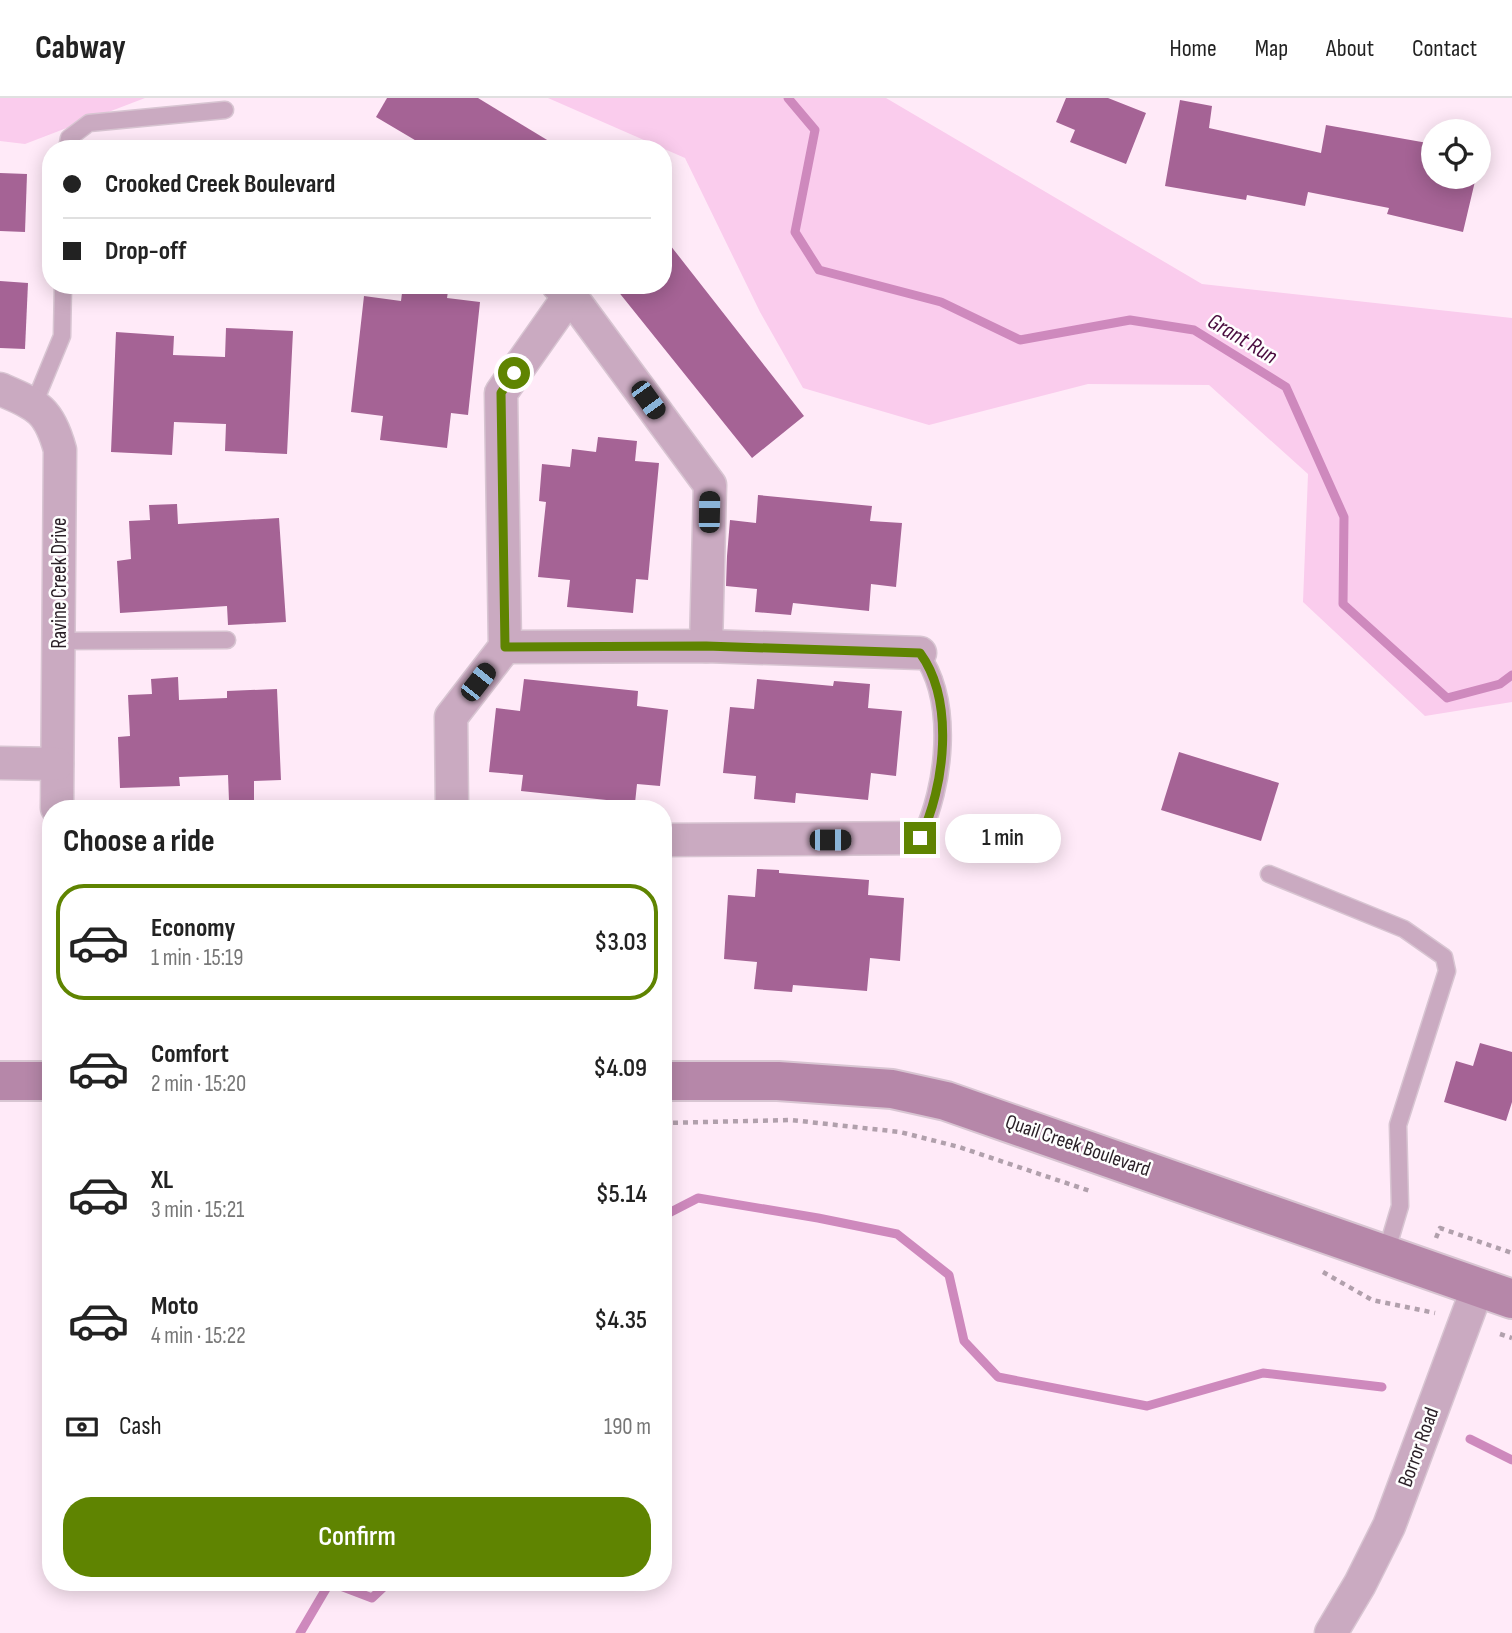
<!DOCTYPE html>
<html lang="en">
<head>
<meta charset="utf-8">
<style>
	body { margin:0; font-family:"Sofia Sans Condensed",sans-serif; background:#f6f6f6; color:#222; height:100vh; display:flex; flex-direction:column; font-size:26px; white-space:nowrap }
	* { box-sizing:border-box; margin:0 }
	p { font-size:23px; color:#767676 }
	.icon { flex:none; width:38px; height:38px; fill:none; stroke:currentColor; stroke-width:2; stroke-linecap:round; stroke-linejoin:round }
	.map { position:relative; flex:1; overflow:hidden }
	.sheet { position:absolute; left:42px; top:702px; width:630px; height:791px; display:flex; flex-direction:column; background:#fff; border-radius:28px; box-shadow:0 4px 18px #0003 }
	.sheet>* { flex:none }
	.top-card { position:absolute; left:42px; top:42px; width:630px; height:154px; border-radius:28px; box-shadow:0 4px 18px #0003; display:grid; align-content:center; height:154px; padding:0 21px; background:#fff }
	.tools { position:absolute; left:1421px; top:21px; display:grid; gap:14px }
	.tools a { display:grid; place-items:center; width:70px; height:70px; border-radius:50%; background:#fff; box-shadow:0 4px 18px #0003; font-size:35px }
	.end { position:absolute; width:32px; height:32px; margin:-16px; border:9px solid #5f8401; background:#fff; box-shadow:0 0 0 4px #fff }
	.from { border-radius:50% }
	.bubble { position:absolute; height:49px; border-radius:24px; background:#fff; box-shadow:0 4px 18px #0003; font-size:23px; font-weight:600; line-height:49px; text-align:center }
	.car { position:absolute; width:21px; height:42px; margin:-21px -10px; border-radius:9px; box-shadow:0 0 5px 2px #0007; background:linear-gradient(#222 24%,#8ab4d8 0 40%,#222 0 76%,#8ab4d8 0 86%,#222 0) }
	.top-card b { display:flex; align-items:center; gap:24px; height:66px; font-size:26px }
	.top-card b+b { border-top:2px solid #e0e0e0 }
	.top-card i { width:18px; height:18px; background:#222 }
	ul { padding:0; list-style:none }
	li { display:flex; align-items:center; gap:21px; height:116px; margin:0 14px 10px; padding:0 7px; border:4px solid transparent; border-radius:28px }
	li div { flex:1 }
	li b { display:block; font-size:26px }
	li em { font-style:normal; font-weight:600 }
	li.active { border-color:#5f8401 }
	li>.icon { width:63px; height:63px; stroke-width:1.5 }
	h2 { padding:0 21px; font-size:32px; line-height:84px }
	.pay { display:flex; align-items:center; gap:18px; height:77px; padding:0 21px; font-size:26px }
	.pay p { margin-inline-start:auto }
	.primary-button { display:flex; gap:14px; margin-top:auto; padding:14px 21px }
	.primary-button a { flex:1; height:80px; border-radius:28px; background:#5f8401; color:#fff; font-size:28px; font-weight:600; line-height:80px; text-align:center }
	header { display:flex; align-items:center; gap:42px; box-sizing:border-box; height:98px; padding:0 35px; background:#fff; border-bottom:2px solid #e0e0e0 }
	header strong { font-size:33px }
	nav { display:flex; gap:38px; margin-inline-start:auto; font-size:24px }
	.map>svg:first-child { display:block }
</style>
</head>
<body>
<header>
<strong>Cabway</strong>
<nav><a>Home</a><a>Map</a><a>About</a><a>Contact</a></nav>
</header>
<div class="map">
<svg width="1512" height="1535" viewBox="0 0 1512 1535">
	<rect width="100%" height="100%" fill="#ffeaf8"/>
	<!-- green -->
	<g fill="#facced">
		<path d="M0,0H145L25,46L0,43Z"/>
		<path d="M548,0H886L1202,186L1512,220V604L1425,618L1303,504L1308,376L1209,287L1088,286L929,327L803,290L760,214L685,60Z"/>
	</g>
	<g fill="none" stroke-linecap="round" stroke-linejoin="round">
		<!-- stream -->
		<g stroke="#ce89bd" stroke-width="9">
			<path d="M788,0L815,32L795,134L819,172L941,204L1020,242L1130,222L1194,232L1286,289L1344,419L1343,506L1447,600L1500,586L1512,577"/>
			<path d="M663,1118L698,1100L818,1120L897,1136L949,1177L964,1243L998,1279L1147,1308L1263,1275L1382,1289"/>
			<path d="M1470,1341L1512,1362"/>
			<path d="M300,1535L330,1484L372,1500L389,1484"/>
		</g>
	</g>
	<!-- building -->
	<g fill="#a56395">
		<path d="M387,0H478L562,51H430L376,19Z"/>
		<path d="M1066,0H1108L1146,15L1126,66L1070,44L1075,32L1056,24Z"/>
		<path d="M1180,2L1212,8L1209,30L1321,55L1326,27L1433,46V79H1476L1463,134L1387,116L1389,110L1308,94L1305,108L1247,97L1246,102L1165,88Z"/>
		<path d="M0,75L27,76L25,134L0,133Z"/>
		<path d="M663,138L804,318L752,360L613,187H663Z"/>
		<path d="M0,183L28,185L25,251L0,250Z"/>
		<path d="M403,187H449L447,200L480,204L468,317L451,315L447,350L380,342L383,318L351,314L364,198L401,203Z"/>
		<path d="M226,230L293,233L287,356L225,353L226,326L174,324L172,357L111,354L116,234L174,238L173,257L225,259Z"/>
		<path d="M598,339L637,343L635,363L659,365L648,482L636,481L633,515L567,509L570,482L538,479L546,404L539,403L542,366L570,369L572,351L596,354Z"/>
		<path d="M758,397L872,408L870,423L902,425L896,489L871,486L869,513L793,505L791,517L755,514L757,491L726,488L727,458L730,422L756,425Z"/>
		<path d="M177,406L178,426L279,420L286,524L228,527L227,508L120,515L117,463L131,461L129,423L150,422L149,407Z"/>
		<path d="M178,579L179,602L227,600V593L277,591L281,682L254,683V702L229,703L228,677L179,679L180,688L120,690L118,639L130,638L128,597L152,596L151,581Z"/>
		<path d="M524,581L638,593L637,608L668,612L660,688L637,686L635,705L521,693L523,677L489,674L496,610L520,613Z"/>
		<path d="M757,581L833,588L834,583L870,586L868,610L902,613L896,678L871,675L868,702L796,695L795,705L754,701L756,678L723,675L730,609L754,611Z"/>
		<path d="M1179,654L1279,685L1261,743L1161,712Z"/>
		<path d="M757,771L779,772V775L869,782L868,797L904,800L900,863L870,860L867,893L793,887L792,894L754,891L757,864L724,861L728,797L755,799Z"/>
		<path d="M1480,945L1512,954V1004L1506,1023L1444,1004L1456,963L1473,968Z"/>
	</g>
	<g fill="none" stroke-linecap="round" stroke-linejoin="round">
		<defs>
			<g id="lane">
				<path d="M67,51L69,40L89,25L225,12"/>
				<path d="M34,306L62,238L63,187"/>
				<path d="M58,543L227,542"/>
				<path d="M920,555C955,603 945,689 920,740"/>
				<path d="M1269,776L1404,831L1444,859L1447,873L1398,1027L1400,1108L1386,1155"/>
			</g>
			<g id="street">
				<path d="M558,187L570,197L710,387L706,548"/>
				<path d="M0,291C37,307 49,311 60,352L57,710"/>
				<path d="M505,549L706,548L920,555"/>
				<path d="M0,665L57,666"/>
				<path d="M452,710L451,619L505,549L501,295L570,197"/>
				<path d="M663,742L920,740"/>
				<path d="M1331,1535L1360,1486L1389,1428L1478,1189"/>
			</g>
			<g id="secondary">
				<path d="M0,983H51"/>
				<path d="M663,983H778L892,991L946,1003L1512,1201"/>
			</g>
		</defs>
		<!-- lane casing -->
		<use href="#lane" stroke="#d8c5d2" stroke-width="19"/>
		<!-- street casing -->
		<use href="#street" stroke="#d8c5d2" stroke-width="35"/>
		<!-- secondary casing -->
		<use href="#secondary" stroke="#d8c5d2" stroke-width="42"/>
		<!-- path -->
		<g stroke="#b1a0ac" stroke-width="4.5" stroke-dasharray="5 5" stroke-linecap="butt">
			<path d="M663,1025L791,1022L900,1034L959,1049L1093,1094"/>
			<path d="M1436,1140L1440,1130L1512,1155"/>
			<path d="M1323,1174L1372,1202L1435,1215"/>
			<path d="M1500,1236L1512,1240"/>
		</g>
		<!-- lane -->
		<use href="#lane" stroke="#caaac1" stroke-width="16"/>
		<!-- street -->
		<use href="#street" stroke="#caaac1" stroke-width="32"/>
		<!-- secondary -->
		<use href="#secondary" stroke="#b687a9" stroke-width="38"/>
	</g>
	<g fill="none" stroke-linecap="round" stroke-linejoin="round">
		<!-- route -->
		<path stroke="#5f8401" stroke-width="9" d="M514,275L501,295L505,549L706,548L920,555C955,603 945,689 920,740"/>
	</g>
	<g text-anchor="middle" stroke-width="5" stroke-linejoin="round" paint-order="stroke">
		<!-- street labels -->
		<g font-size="21" fill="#291f26" stroke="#fefefe">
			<text transform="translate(59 485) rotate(-90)" y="7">Ravine Creek Drive</text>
			<text transform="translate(1078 1047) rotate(19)" y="7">Quail Creek Boulevard</text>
			<text transform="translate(1418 1349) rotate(-70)" y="7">Borror Road</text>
		</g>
		<!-- water labels -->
		<g font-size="23" font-style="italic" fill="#4a0c3f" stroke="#fefefe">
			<text transform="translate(1243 240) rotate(31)" y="8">Grant Run</text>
		</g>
	</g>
</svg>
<div class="tools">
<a><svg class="icon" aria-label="locate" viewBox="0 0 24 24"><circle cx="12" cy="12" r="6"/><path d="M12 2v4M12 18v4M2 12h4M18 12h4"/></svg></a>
</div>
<i class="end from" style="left:514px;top:275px"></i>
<i class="end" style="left:920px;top:740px"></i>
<div class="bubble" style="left:945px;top:716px;width:116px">1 min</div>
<i class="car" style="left:648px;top:302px;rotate:144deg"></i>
<i class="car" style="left:709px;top:414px;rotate:1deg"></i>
<i class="car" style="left:478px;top:584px;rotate:38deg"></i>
<i class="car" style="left:830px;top:742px;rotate:90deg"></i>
<div class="top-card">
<b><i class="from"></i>Crooked Creek Boulevard</b>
<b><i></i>Drop-off</b>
</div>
<section class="sheet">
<h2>Choose a ride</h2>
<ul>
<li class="active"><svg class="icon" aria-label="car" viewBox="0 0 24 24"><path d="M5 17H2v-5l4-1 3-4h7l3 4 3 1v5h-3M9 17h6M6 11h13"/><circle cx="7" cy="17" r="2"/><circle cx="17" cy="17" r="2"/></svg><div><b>Economy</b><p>1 min · 15:19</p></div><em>$3.03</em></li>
<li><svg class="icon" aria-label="car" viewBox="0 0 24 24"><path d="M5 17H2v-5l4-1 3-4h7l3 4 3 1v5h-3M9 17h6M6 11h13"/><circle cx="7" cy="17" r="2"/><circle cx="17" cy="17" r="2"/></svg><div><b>Comfort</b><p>2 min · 15:20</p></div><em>$4.09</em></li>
<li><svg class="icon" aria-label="car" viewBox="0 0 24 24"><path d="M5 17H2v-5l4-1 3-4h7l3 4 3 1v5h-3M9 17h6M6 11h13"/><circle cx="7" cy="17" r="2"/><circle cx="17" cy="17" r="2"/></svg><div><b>XL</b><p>3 min · 15:21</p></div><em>$5.14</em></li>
<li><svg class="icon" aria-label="car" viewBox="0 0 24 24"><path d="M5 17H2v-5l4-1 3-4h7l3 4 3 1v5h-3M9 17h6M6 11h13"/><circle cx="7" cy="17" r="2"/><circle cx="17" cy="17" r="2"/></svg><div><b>Moto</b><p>4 min · 15:22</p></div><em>$4.35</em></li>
</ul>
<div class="pay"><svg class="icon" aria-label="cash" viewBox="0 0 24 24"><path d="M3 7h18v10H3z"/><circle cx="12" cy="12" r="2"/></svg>Cash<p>190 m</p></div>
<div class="primary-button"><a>Confirm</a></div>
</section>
</div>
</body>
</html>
